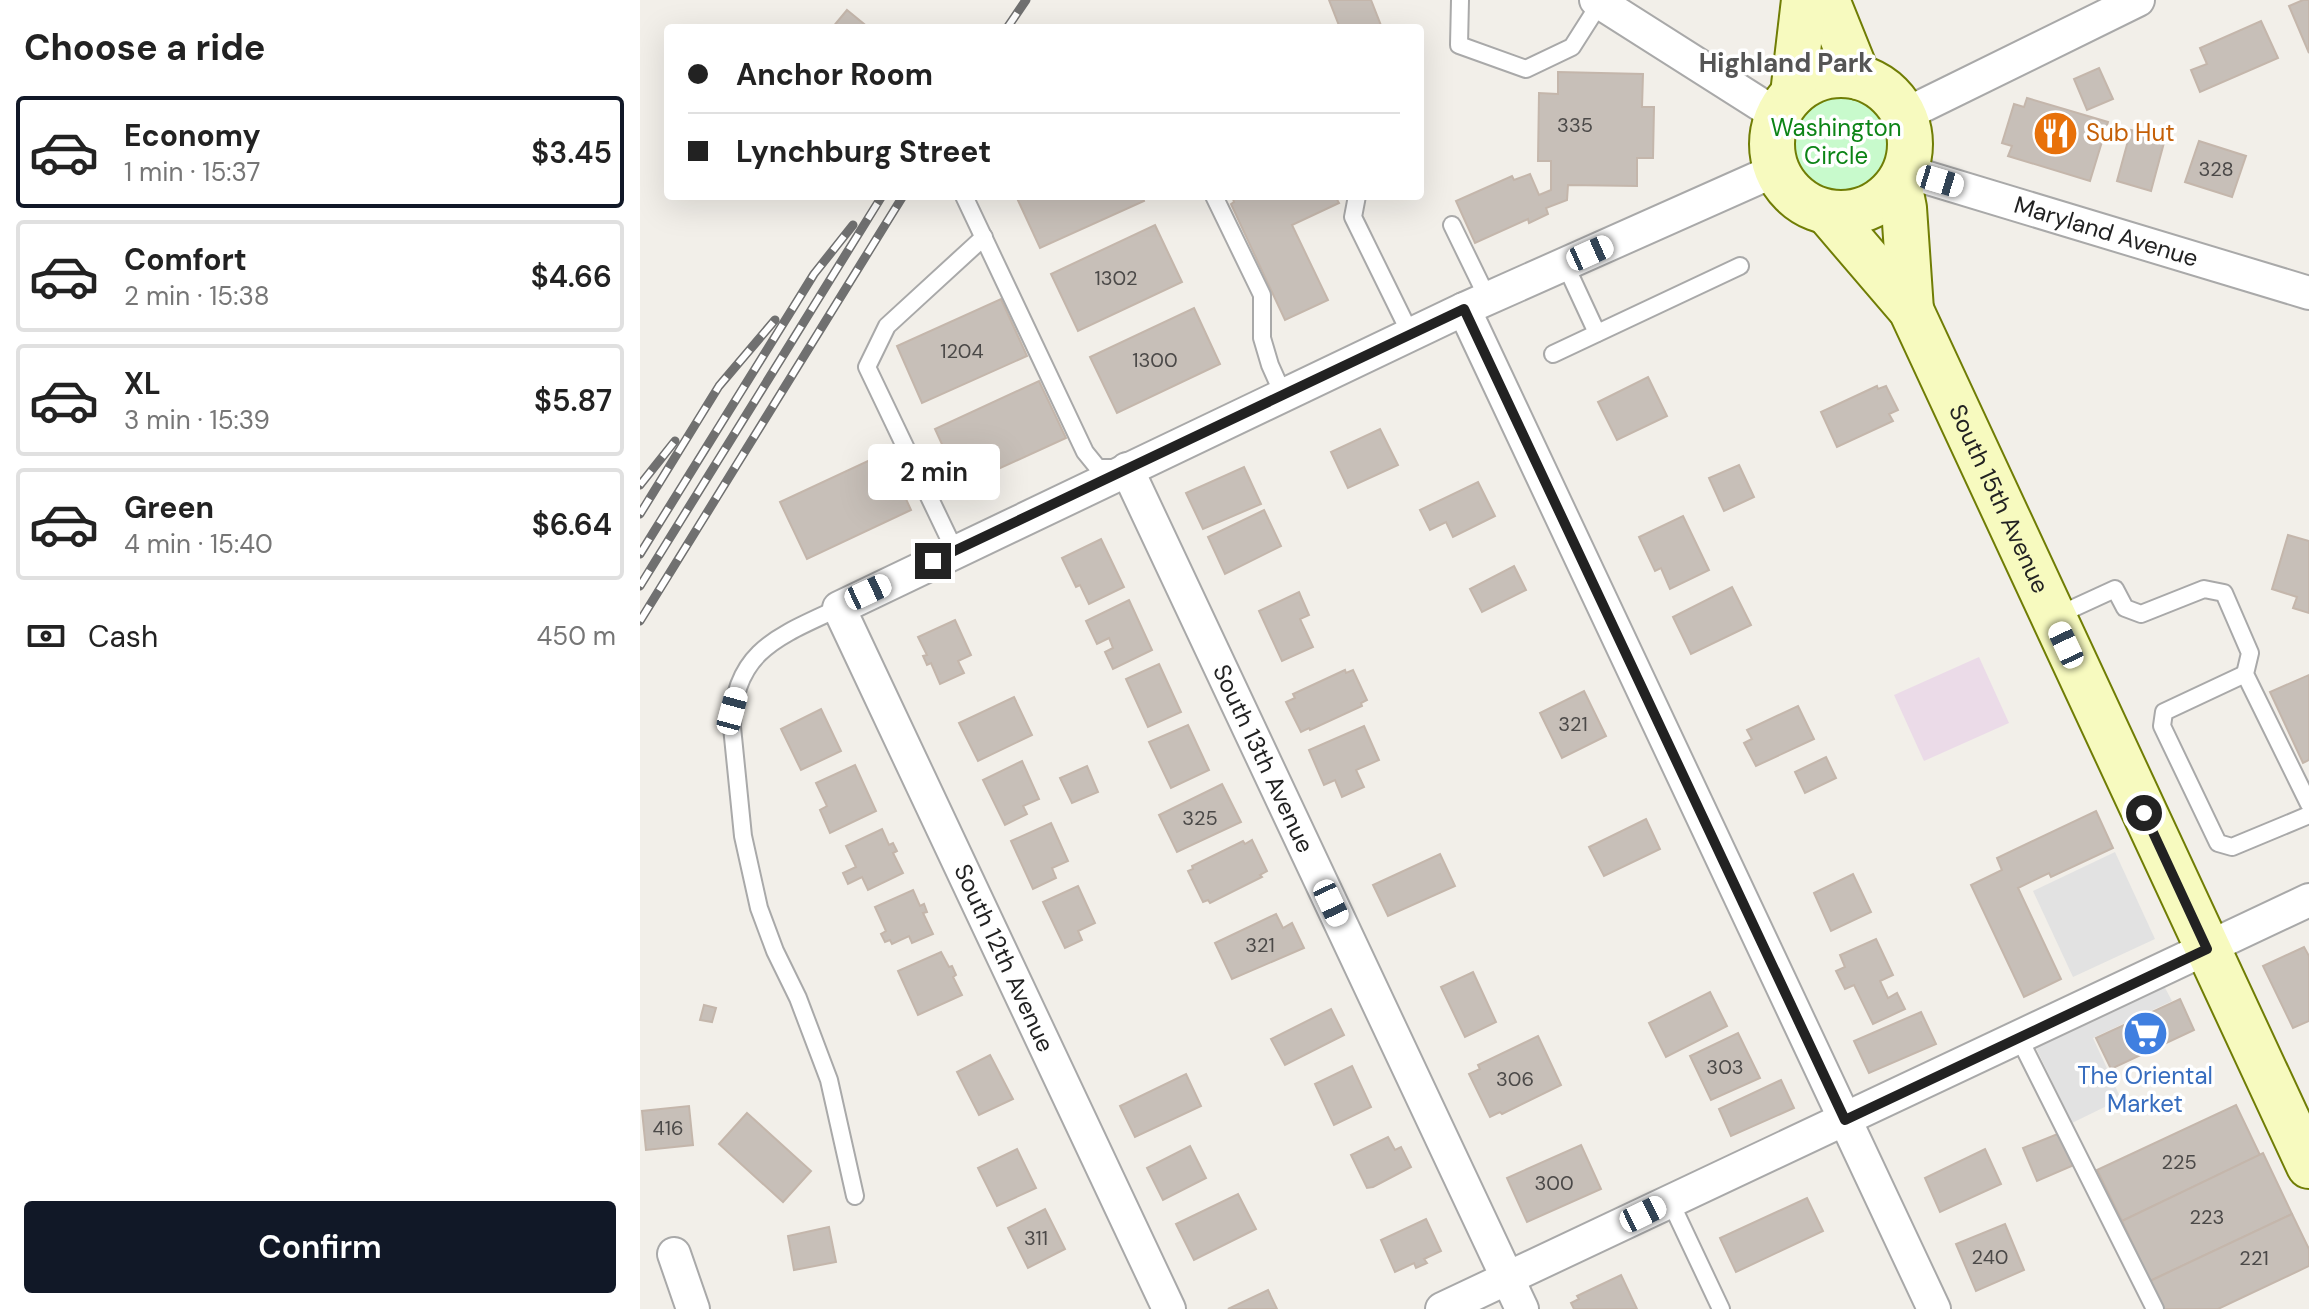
<!DOCTYPE html>
<html lang="en">
<head>
<meta charset="utf-8">
<style>
	body { margin:0; font-family:"DM Sans",sans-serif; background:#f6f6f6; color:#222; height:100vh; display:flex; flex-direction:column; font-size:30px; white-space:nowrap }
	* { box-sizing:border-box; margin:0 }
	p { font-size:26px; color:#767676 }
	.icon { flex:none; width:44px; height:44px; fill:none; stroke:currentColor; stroke-width:2; stroke-linecap:round; stroke-linejoin:round }
	.map { position:relative; flex:1; overflow:hidden }
	.sheet { display:flex; flex-direction:column; background:#fff; width:640px }
	.sheet>* { flex:none }
	.banner { position:absolute; left:24px; top:24px; width:760px; height:176px; border-radius:8px; box-shadow:0 8px 32px #0002; display:grid; align-content:center; height:176px; padding:0 24px; background:#fff }
	.end { position:absolute; width:36px; height:36px; margin:-18px; border:10px solid #222; background:#fff; box-shadow:0 0 0 4px #fff }
	.from { border-radius:50% }
	.bubble { position:absolute; height:56px; border-radius:8px; background:#fff; box-shadow:0 8px 32px #0002; font-size:26px; font-weight:600; line-height:56px; text-align:center }
	.car { position:absolute; width:24px; height:48px; margin:-24px -12px; border-radius:10px; box-shadow:0 0 6px 2px #0007; background:linear-gradient(#fff 24%,#345 0 40%,#fff 0 76%,#345 0 86%,#fff 0) }
	.banner b { display:flex; align-items:center; gap:28px; height:76px; font-size:30px }
	.banner b+b { border-top:2px solid #e0e0e0 }
	.banner i { width:20px; height:20px; background:#222 }
	ul { padding:0; list-style:none }
	li { display:flex; align-items:center; gap:24px; height:112px; margin:0 16px 12px; padding:0 8px; border:4px solid #e0e0e0; border-radius:8px }
	li div { flex:1 }
	li b { display:block; font-size:30px }
	li em { font-style:normal; font-weight:600 }
	li.active { border-color:#111827 }
	li>.icon { width:72px; height:72px; stroke-width:1.5 }
	h2 { padding:0 24px; font-size:36px; line-height:96px }
	.pay { display:flex; align-items:center; gap:20px; height:88px; padding:0 24px; font-size:30px }
	.pay p { margin-inline-start:auto }
	.button { display:flex; gap:16px; margin-top:auto; padding:16px 24px }
	.button a { flex:1; height:92px; border-radius:8px; background:#111827; color:#fff; font-size:32px; font-weight:600; line-height:92px; text-align:center }
	main { display:flex; flex:1; min-height:0 }
	.map>svg:first-child { display:block }
</style>
</head>
<body>
<main>
<section class="sheet">
<h2>Choose a ride</h2>
<ul>
<li class="active"><svg class="icon" aria-label="car" viewBox="0 0 24 24"><path d="M5 17H2v-5l4-1 3-4h7l3 4 3 1v5h-3M9 17h6M6 11h13"/><circle cx="7" cy="17" r="2"/><circle cx="17" cy="17" r="2"/></svg><div><b>Economy</b><p>1 min · 15:37</p></div><em>$3.45</em></li>
<li><svg class="icon" aria-label="car" viewBox="0 0 24 24"><path d="M5 17H2v-5l4-1 3-4h7l3 4 3 1v5h-3M9 17h6M6 11h13"/><circle cx="7" cy="17" r="2"/><circle cx="17" cy="17" r="2"/></svg><div><b>Comfort</b><p>2 min · 15:38</p></div><em>$4.66</em></li>
<li><svg class="icon" aria-label="car" viewBox="0 0 24 24"><path d="M5 17H2v-5l4-1 3-4h7l3 4 3 1v5h-3M9 17h6M6 11h13"/><circle cx="7" cy="17" r="2"/><circle cx="17" cy="17" r="2"/></svg><div><b>XL</b><p>3 min · 15:39</p></div><em>$5.87</em></li>
<li><svg class="icon" aria-label="car" viewBox="0 0 24 24"><path d="M5 17H2v-5l4-1 3-4h7l3 4 3 1v5h-3M9 17h6M6 11h13"/><circle cx="7" cy="17" r="2"/><circle cx="17" cy="17" r="2"/></svg><div><b>Green</b><p>4 min · 15:40</p></div><em>$6.64</em></li>
</ul>
<div class="pay"><svg class="icon" aria-label="cash" viewBox="0 0 24 24"><path d="M3 7h18v10H3z"/><circle cx="12" cy="12" r="2"/></svg>Cash<p>450 m</p></div>
<div class="button"><a>Confirm</a></div>
</section>
<div class="map">
<svg width="1669" height="1309" viewBox="0 0 1669 1309">
	<rect width="100%" height="100%" fill="#f2efe9"/>
	<!-- industrial -->
	<path fill="#ebdbe8" d="M1339,657L1369,723L1284,761L1254,695Z"/>
	<!-- park -->
	<circle fill="#c8facc" cx="1197" cy="143" r="58"/>
	<!-- parking -->
	<g fill="#e2e2e2">
		<path d="M1475,852L1515,939L1433,977L1393,891Z"/>
		<path d="M1524,986L1532,1001L1453,1038L1481,1099L1432,1123L1395,1046Z"/>
	</g>
	<!-- building -->
	<g fill="#c7bfb8" stroke="#c4b6ab" stroke-width="2">
		<path d="M689,0H731L742,28H700Z"/>
		<path d="M1663,0H1669V53L1649,6Z"/>
		<path d="M207,10L229,28H192Z"/>
		<path d="M1621,21L1638,58L1560,92L1551,70L1567,64L1560,48Z"/>
		<path d="M1459,68L1473,99L1447,110L1434,79Z"/>
		<path d="M918,72L1003,74L1002,107H1014L1013,158H997V186L928,185L927,200L906,208L908,214L889,223L888,219L835,243L816,201L872,176L874,180L890,174L899,195L911,190V161H898L899,93L918,94Z"/>
		<path d="M1387,98L1468,122L1450,181L1368,156L1372,146L1362,143L1374,104L1384,107Z"/>
		<path d="M1491,130L1525,139L1511,191L1477,181Z"/>
		<path d="M1559,141L1606,156L1592,197L1545,182Z"/>
		<path d="M376,196H502L504,201L400,248Z"/>
		<path d="M592,196H695L699,203L652,225L688,300L645,320L591,204L594,202Z"/>
		<path d="M515,225L542,282L438,331L411,274Z"/>
		<path d="M361,299L387,356L282,403L257,346Z"/>
		<path d="M554,308L580,364L477,413L450,357Z"/>
		<path d="M1008,377L1027,416L977,440L958,402Z"/>
		<path d="M399,381L426,438L321,486L295,429Z"/>
		<path d="M1237,386L1238,389L1246,386L1258,410L1249,414L1253,421L1197,447L1181,412Z"/>
		<path d="M740,429L758,465L708,488L691,452Z"/>
		<path d="M245,453L271,510L167,559L140,502Z"/>
		<path d="M1099,465L1114,497L1084,511L1069,478Z"/>
		<path d="M604,467L621,504L563,529L546,493Z"/>
		<path d="M838,482L855,516L813,537L806,522L790,530L780,510Z"/>
		<path d="M624,510L641,546L585,574L568,537Z"/>
		<path d="M1043,516L1069,570L1030,589L1021,568L1015,571L999,537Z"/>
		<path d="M1648,535L1669,541V613L1653,608L1657,597L1632,589Z"/>
		<path d="M461,539L484,587L449,604L440,585L436,587L422,558Z"/>
		<path d="M874,566L886,590L842,612L830,589Z"/>
		<path d="M1092,587L1111,625L1051,654L1033,617Z"/>
		<path d="M659,592L669,615L660,619L673,647L642,661L619,611Z"/>
		<path d="M489,600L512,650L473,669L465,652L473,648L469,638L457,644L446,621Z"/>
		<path d="M315,620L331,655L318,661L324,673L300,684L291,663L287,665L283,656L287,655L278,637Z"/>
		<path d="M519,664L541,712L508,727L486,679Z"/>
		<path d="M705,670L706,673L713,670L727,700L721,703L722,706L670,730L669,728L661,732L646,702L655,698L653,694Z"/>
		<path d="M1669,675V760L1663,763L1630,692Z"/>
		<path d="M944,691L966,736L922,758L900,713Z"/>
		<path d="M374,697L392,735L338,761L319,723Z"/>
		<path d="M1158,706L1174,739L1116,766L1104,743L1112,739L1107,730Z"/>
		<path d="M181,709L201,751L161,770L141,729Z"/>
		<path d="M548,725L569,770L531,788L509,742Z"/>
		<path d="M724,726L739,760L716,770L724,787L702,797L695,780L684,785L669,750Z"/>
		<path d="M1186,757L1196,778L1165,793L1155,772Z"/>
		<path d="M382,761L399,799L383,806L387,814L365,825L343,780Z"/>
		<path d="M215,765L236,811L190,833L180,810L187,806L176,783Z"/>
		<path d="M447,766L458,792L432,803L420,778Z"/>
		<path d="M582,784L601,822L537,852L519,815Z"/>
		<path d="M1456,811L1473,848L1411,877L1409,873L1378,888L1421,979L1384,997L1331,885L1362,870L1357,858Z"/>
		<path d="M1006,819L1020,849L964,876L949,847Z"/>
		<path d="M411,823L428,861L412,868L416,878L393,889L371,841Z"/>
		<path d="M242,829L249,845L253,843L257,851L253,853L263,873L228,890L222,877L208,884L203,873L216,867L206,846Z"/>
		<path d="M612,840L627,871L620,875L622,877L570,903L568,900L563,902L548,871L553,869L552,866L603,841L605,844Z"/>
		<path d="M800,854L815,886L748,916L733,885Z"/>
		<path d="M1213,874L1231,912L1191,931L1174,893Z"/>
		<path d="M438,886L455,923L438,931L442,940L425,948L403,902Z"/>
		<path d="M273,890L280,906L284,904L287,912L283,913L293,934L272,943L269,936L252,944L250,940L245,942L241,934L246,931L235,907Z"/>
		<path d="M636,914L643,928L652,923L664,948L592,979L575,943Z"/>
		<path d="M1236,939L1253,975L1240,981L1248,998L1257,993L1265,1009L1233,1024L1214,985L1205,989L1196,971L1205,967L1200,955Z"/>
		<path d="M1664,947L1669,956V1021L1653,1028L1623,966Z"/>
		<path d="M301,952L309,967L312,966L316,975L313,977L322,995L278,1015L258,971Z"/>
		<path d="M833,972L856,1022L825,1037L801,987Z"/>
		<path d="M1070,992L1087,1026L1026,1057L1009,1023Z"/>
		<path d="M1540,999L1554,1030L1471,1069L1456,1038Z"/>
		<path d="M64,1005L76,1008L72,1022L60,1020Z"/>
		<path d="M691,1009L704,1035L645,1065L631,1039Z"/>
		<path d="M1281,1012L1296,1044L1229,1073L1214,1041Z"/>
		<path d="M1098,1033L1120,1078L1071,1100L1050,1056Z"/>
		<path d="M898,1036L921,1085L862,1114L860,1112L850,1117L829,1074L840,1069L838,1065Z"/>
		<path d="M350,1055L373,1099L339,1115L317,1072Z"/>
		<path d="M712,1066L731,1107L694,1125L675,1084Z"/>
		<path d="M546,1074L561,1106L495,1137L480,1106Z"/>
		<path d="M1141,1080L1154,1108L1091,1136L1079,1109Z"/>
		<path d="M1596,1105L1620,1155L1482,1221L1457,1170Z"/>
		<path d="M49,1106L53,1145L6,1150L2,1111Z"/>
		<path d="M107,1113L171,1171L143,1202L79,1144Z"/>
		<path d="M1420,1133L1434,1165L1397,1181L1383,1148Z"/>
		<path d="M748,1137L755,1150L761,1147L771,1167L733,1187L727,1188L711,1155Z"/>
		<path d="M941,1145L961,1189L887,1222L867,1178Z"/>
		<path d="M550,1146L566,1178L523,1200L507,1168Z"/>
		<path d="M377,1149L396,1188L357,1206L338,1168Z"/>
		<path d="M1345,1149L1361,1184L1300,1212L1285,1178Z"/>
		<path d="M1623,1153L1652,1214L1510,1281L1482,1221Z"/>
		<path d="M598,1194L616,1229L554,1260L536,1224Z"/>
		<path d="M1167,1198L1183,1231L1096,1272L1080,1238Z"/>
		<path d="M405,1209L425,1249L388,1268L368,1228Z"/>
		<path d="M1652,1214L1669,1249V1266L1578,1309H1523L1510,1281Z"/>
		<path d="M786,1219L801,1251L784,1259L787,1263L776,1268L774,1263L755,1272L741,1240Z"/>
		<path d="M1365,1224L1384,1270L1336,1291L1316,1244Z"/>
		<path d="M189,1227L196,1262L154,1270L148,1236Z"/>
		<path d="M981,1275L997,1309H934L931,1303L939,1299L937,1296Z"/>
		<path d="M628,1290L637,1309H588Z"/>
	</g>
	<g fill="none" stroke-linecap="round" stroke-linejoin="round">
		<defs>
			<g id="lane">
				<path d="M820,0L819,45L886,69L932,47L960,3"/>
				<path d="M324,196L445,452L458,468H478"/>
				<path d="M574,196L622,295V338L630,365L643,394"/>
				<path d="M717,196L713,217L771,335"/>
				<path d="M812,225L848,299"/>
				<path d="M925,264L957,333"/>
				<path d="M913,354L1100,266"/>
				<path d="M315,551L227,367L247,326L344,237"/>
				<path d="M199,608C139,636 93,651 92,727L103,836L119,908L135,951L158,998L189,1080L215,1196"/>
				<path d="M1414,617L1475,589L1485,608L1501,614L1564,589L1584,593L1610,653L1605,674L1669,804"/>
				<path d="M1605,674L1524,712L1522,726L1578,843L1592,847L1669,815"/>
				<path d="M1379,1038L1515,1309"/>
				<path d="M1030,1201L1081,1309"/>
			</g>
			<g id="street">
				<path d="M956,0L1137,115"/>
				<path d="M1264,115L1498,0"/>
				<path id="s1" d="M1265,171L1669,293"/>
				<path d="M824,309L1294,1309"/>
				<path id="s2" d="M487,469L882,1309"/>
				<path d="M34,1254L53,1309"/>
				<path d="M529,1309L199,608L824,309L1136,170"/>
				<path d="M802,1309L1669,900"/>
			</g>
			<g id="secondary">
				<path d="M1187,0L1218,77"/>
				<circle cx="1201" cy="144" r="69"/>
				<path d="M1153,94L1164,0"/>
				<path d="M1259,183L1264,208L1271,310"/>
				<path id="s3" d="M1188,213L1271,310L1669,1166"/>
			</g>
		</defs>
		<!-- lane casing -->
		<use href="#lane" stroke="#a9a9a9" stroke-width="20"/>
		<!-- street casing -->
		<use href="#street" stroke="#a9a9a9" stroke-width="36"/>
		<!-- secondary casing -->
		<use href="#secondary" stroke="#707d05" stroke-width="48"/>
		<!-- lane -->
		<use href="#lane" stroke="#fff" stroke-width="16"/>
		<!-- street -->
		<use href="#street" stroke="#fff" stroke-width="32"/>
		<!-- secondary -->
		<use href="#secondary" stroke="#f7fabf" stroke-width="44"/>
		<defs>
			<g id="rail">
				<path d="M367,28L386,0"/>
				<path d="M0,485L35,441"/>
				<path d="M0,514L79,386L135,320"/>
				<path d="M0,554L174,274L213,225"/>
				<path d="M0,586L242,196"/>
				<path d="M0,621L263,196"/>
			</g>
		</defs>
		<!-- rail casing -->
		<use href="#rail" stroke="#707070" stroke-width="9"/>
		<!-- rail -->
		<use href="#rail" stroke="#fff" stroke-width="6" stroke-dasharray="18" stroke-linecap="butt"/>
	</g>
	<g fill="none" stroke-linecap="round" stroke-linejoin="round">
		<!-- route -->
		<path stroke="#222" stroke-width="10" d="M293,561L824,309L1205,1120L1567,949L1504,813"/>
	</g>
	<!-- icons -->
	<defs>
		<symbol id="restaurant-disc" viewBox="-11 -11 22 22"><circle r="9.5" fill="#e8710a" stroke="#fff"/><path d="M-5-6h1v4h1v-4h1v4h1v-4h1v5L-1.5 .5V6h-2V.5L-5-1ZM5-6V6H3V1.5H1.5Q1.5-4 5-6Z" fill="#fff"/></symbol>
		<symbol id="supermarket-disc" viewBox="-11 -11 22 22"><circle r="9.5" fill="#3f7fe0" stroke="#fff"/><path d="M-6-5.5h2.5l.6 2H6L4.5 2H-2.5L-4.4-4H-6ZM-1.5 3.2a1.3 1.3 0 1 0 .1 0ZM3 3.2a1.3 1.3 0 1 0 .1 0Z" fill="#fff"/></symbol>
	</defs>
	<g fill-rule="evenodd">
		<use href="#restaurant-disc" x="1390" y="108" width="51" height="51"/>
		<use href="#supermarket-disc" x="1480" y="1008" width="51" height="51"/>
	</g>
	<g text-anchor="middle" stroke-width="7" stroke-linejoin="round" paint-order="stroke">
		<!-- number labels -->
		<g font-size="20" fill="#4b4948">
			<text x="935" y="132">335</text>
			<text x="1576" y="176">328</text>
			<text x="476" y="285">1302</text>
			<text x="322" y="358">1204</text>
			<text x="515" y="367">1300</text>
			<text x="933" y="731">321</text>
			<text x="560" y="825">325</text>
			<text x="620" y="952">321</text>
			<text x="1085" y="1074">303</text>
			<text x="875" y="1086">306</text>
			<text x="28" y="1135">416</text>
			<text x="1539" y="1169">225</text>
			<text x="914" y="1190">300</text>
			<text x="1567" y="1224">223</text>
			<text x="396" y="1245">311</text>
			<text x="1350" y="1264">240</text>
			<text x="1614" y="1265">221</text>
		</g>
		<!-- park labels -->
		<g font-size="24" fill="#0c8416" stroke="#fff">
			<text x="1196" y="136">Washington<tspan x="1196" dy="28">Circle</tspan></text>
		</g>
		<!-- food labels -->
		<g font-size="24" fill="#c56008" stroke="#fff" text-anchor="start">
			<text x="1446" y="141">Sub Hut</text>
		</g>
		<!-- street labels -->
		<g font-size="24" fill="#222" stroke="#fff">
			<text dy="8" stroke="none"><textPath href="#s1" startOffset="210">Maryland Avenue</textPath></text>
			<text dy="8" stroke="none"><textPath href="#s3" startOffset="336">South 15th Avenue</textPath></text>
			<text dy="8" stroke="none"><textPath href="#s2" startOffset="320">South 13th Avenue</textPath></text>
			<text transform="translate(364 958) rotate(65)" y="8">South 12th Avenue</text>
		</g>
		<!-- shop labels -->
		<g font-size="24" fill="#366cbe" stroke="#fff">
			<text x="1505" y="1084">The Oriental<tspan x="1505" dy="28">Market</tspan></text>
		</g>
		<!-- neighbourhood labels -->
		<g font-size="26" font-weight="bold" fill="#555" stroke="#fff">
			<text x="1146" y="72">Highland Park</text>
		</g>
	</g>
</svg>
<i class="end from" style="left:1504px;top:813px"></i>
<i class="end" style="left:293px;top:561px"></i>
<div class="bubble" style="left:228px;top:444px;width:132px">2 min</div>
<i class="car" style="left:1300px;top:181px;rotate:107deg"></i>
<i class="car" style="left:950px;top:253px;rotate:66deg"></i>
<i class="car" style="left:228px;top:592px;rotate:65deg"></i>
<i class="car" style="left:1426px;top:645px;rotate:335deg"></i>
<i class="car" style="left:92px;top:711px;rotate:15deg"></i>
<i class="car" style="left:691px;top:903px;rotate:155deg"></i>
<i class="car" style="left:1003px;top:1214px;rotate:64deg"></i>
<div class="banner">
<b><i class="from"></i>Anchor Room</b>
<b><i></i>Lynchburg Street</b>
</div>
</div>
</main>
</body>
</html>
